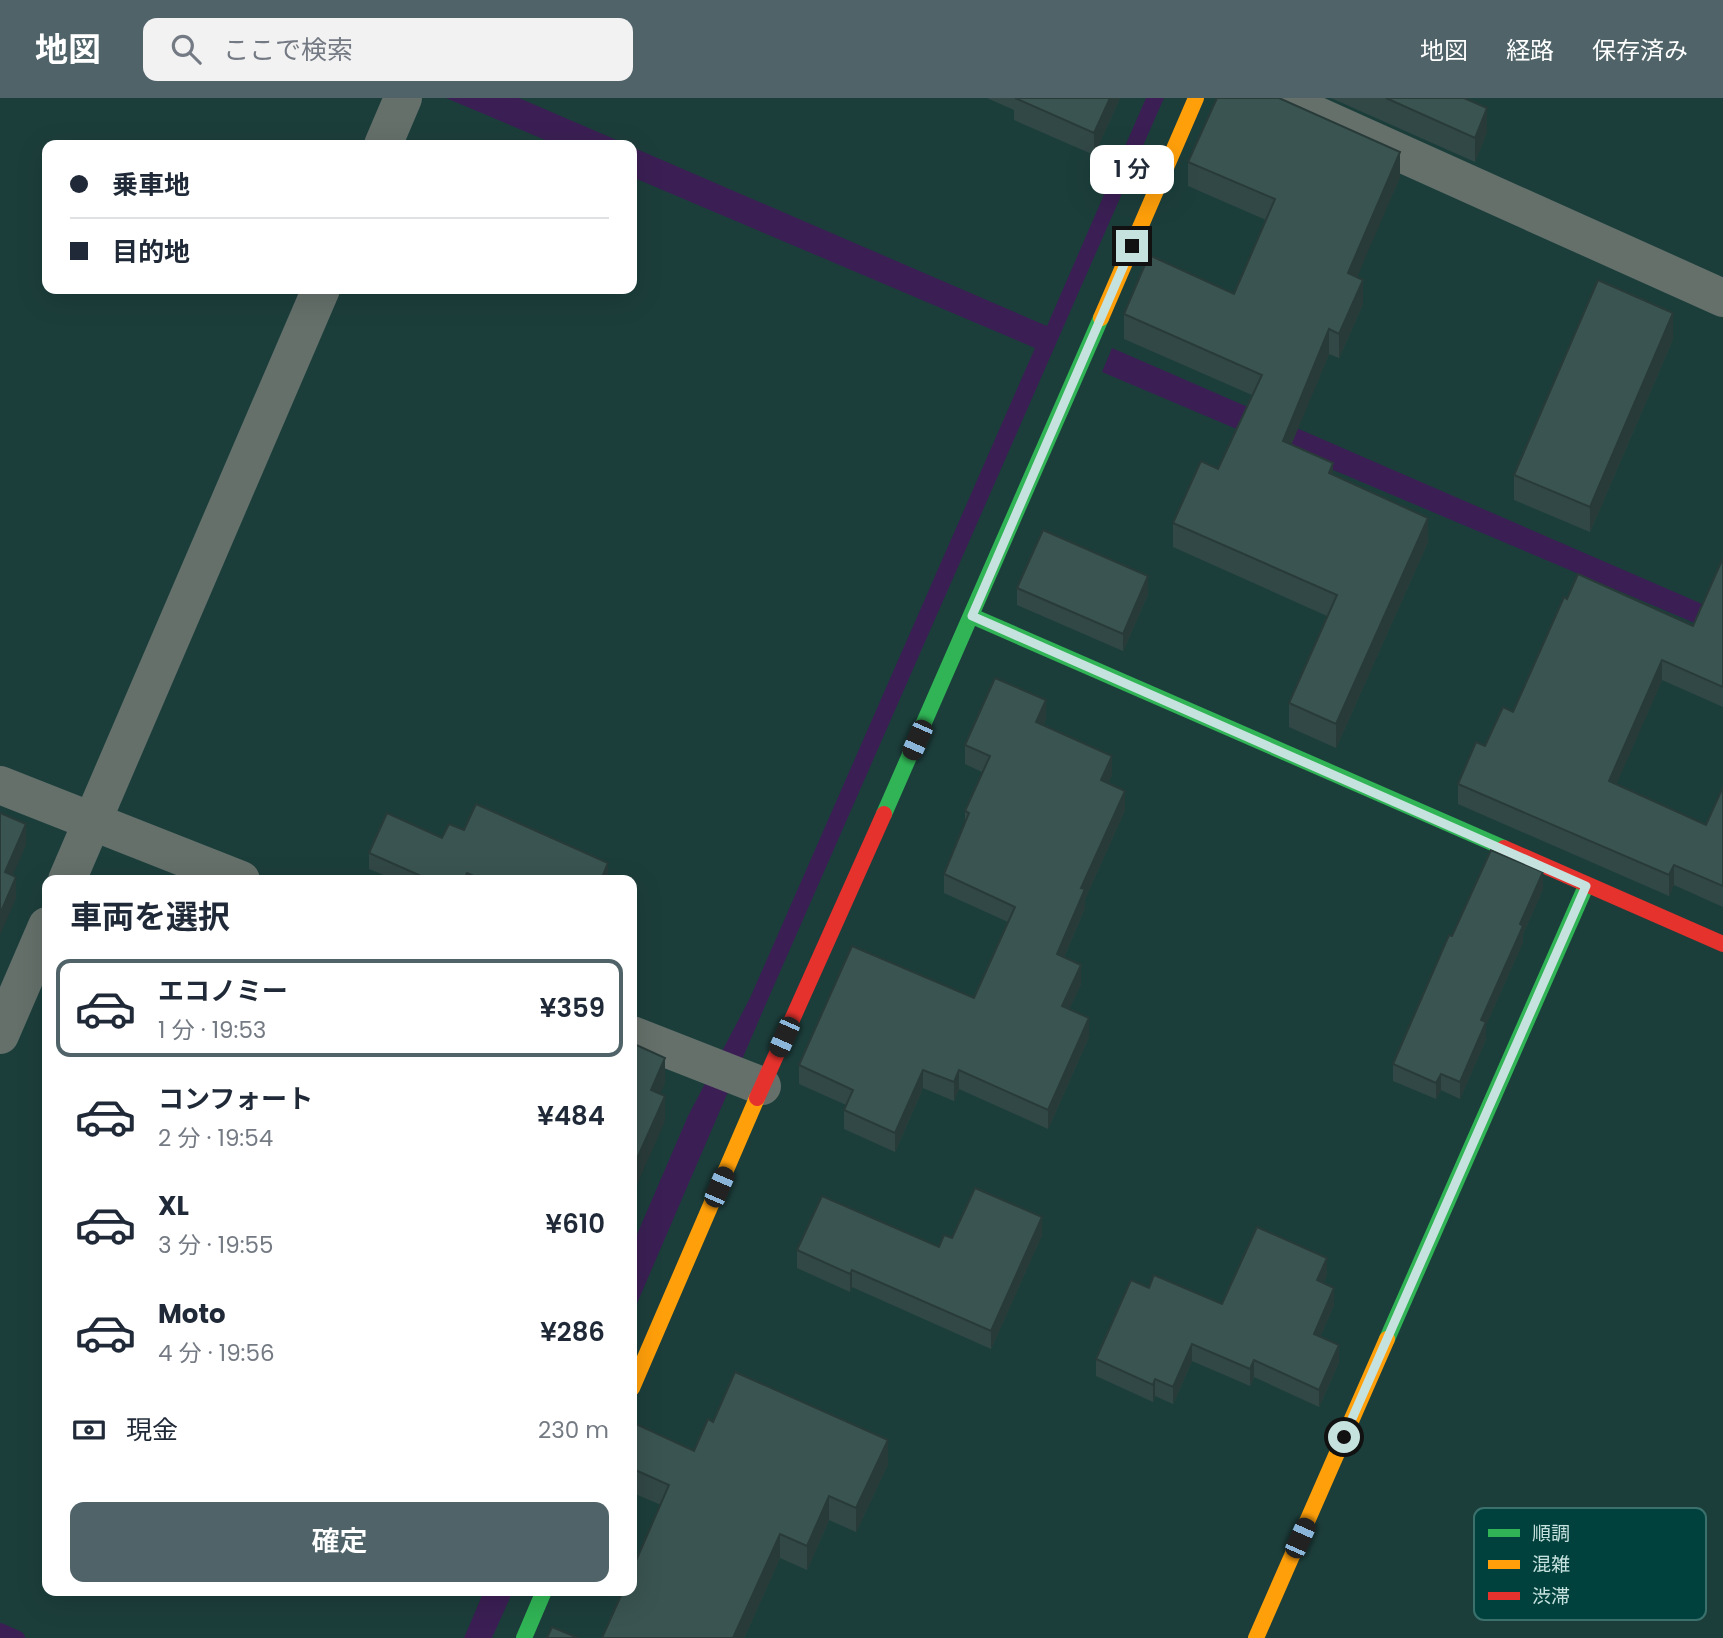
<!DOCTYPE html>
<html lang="ja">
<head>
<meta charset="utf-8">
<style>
	body { margin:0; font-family:Poppins,"Noto Sans JP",sans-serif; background:#f2f2f3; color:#1f2937; height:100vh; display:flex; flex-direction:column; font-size:26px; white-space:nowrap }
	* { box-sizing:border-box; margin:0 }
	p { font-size:23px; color:#747a83 }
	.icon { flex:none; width:38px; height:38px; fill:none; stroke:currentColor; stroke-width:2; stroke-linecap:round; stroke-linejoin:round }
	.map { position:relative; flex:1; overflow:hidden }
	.panel { position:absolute; left:42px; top:777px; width:595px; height:721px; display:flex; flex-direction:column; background:#fff; border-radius:14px; box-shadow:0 7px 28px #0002 }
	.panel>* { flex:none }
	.hud { position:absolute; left:42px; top:42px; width:595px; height:154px; border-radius:14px; box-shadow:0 7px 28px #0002; display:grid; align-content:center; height:154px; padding:0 28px; background:#fff }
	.end { position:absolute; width:32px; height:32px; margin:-16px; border:9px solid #c6e2de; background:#111; box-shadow:0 0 0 4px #111 }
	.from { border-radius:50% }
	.bubble { position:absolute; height:49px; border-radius:14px; background:#fff; box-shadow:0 7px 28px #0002; font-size:23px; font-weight:600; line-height:49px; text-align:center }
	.car { position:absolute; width:21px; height:42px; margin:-21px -10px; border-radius:9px; box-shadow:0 0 5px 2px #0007; background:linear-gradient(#222 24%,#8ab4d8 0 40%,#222 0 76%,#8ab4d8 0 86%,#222 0) }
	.hud b { display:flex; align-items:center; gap:24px; height:66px; font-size:26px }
	.hud b+b { border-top:2px solid #e0e1e3 }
	.hud i { width:18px; height:18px; background:#1f2937 }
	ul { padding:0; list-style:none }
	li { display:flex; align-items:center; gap:21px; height:98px; margin:0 14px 10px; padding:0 14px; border:4px solid transparent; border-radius:14px }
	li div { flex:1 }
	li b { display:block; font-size:26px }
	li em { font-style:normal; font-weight:600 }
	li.on { border-color:#4f6368 }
	li>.icon { width:63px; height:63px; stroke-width:1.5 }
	h2 { padding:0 28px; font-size:32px; line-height:84px }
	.pay { display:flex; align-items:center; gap:18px; height:77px; padding:0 28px; font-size:26px }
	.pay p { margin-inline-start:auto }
	.primary-button { display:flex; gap:14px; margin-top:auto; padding:14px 28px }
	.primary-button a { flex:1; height:80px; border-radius:14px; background:#4f6368; color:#fff; font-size:28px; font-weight:600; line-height:80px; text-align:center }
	header { display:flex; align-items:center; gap:42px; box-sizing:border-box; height:98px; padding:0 35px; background:#4f6368; color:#fff }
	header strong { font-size:33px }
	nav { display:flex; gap:38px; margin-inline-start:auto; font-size:24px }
	.search { width:490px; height:63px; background:#f2f2f3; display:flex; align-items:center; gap:18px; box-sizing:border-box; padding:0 24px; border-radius:14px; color:#747a83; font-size:26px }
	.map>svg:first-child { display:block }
</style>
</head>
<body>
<header>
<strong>地図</strong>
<div class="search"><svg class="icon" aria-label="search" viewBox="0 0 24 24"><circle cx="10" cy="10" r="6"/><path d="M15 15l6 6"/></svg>ここで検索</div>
<nav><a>地図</a><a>経路</a><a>保存済み</a></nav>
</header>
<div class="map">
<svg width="1723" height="1540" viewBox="0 0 1723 1540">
	<rect width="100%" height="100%" fill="#1c3e3b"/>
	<!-- water -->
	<g fill="#3b1f54">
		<path d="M446,0H519L628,47H557Z"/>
		<path d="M1146,0H1164L765,908L632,1217V1148L688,1018L750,900L1035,250L632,79V49L1047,228Z"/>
		<path d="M1112,250L1723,515V537L1102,274Z"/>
		<path d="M484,1493H513L492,1540H464Z"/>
	</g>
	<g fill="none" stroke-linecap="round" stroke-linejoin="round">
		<!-- stream -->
		<path stroke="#3b1f54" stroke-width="14" d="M0,1532L18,1540"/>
		<!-- street -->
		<g stroke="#65706b" stroke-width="38">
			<path d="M1278,0L1723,200"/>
			<path d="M383,47L403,0"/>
			<path d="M0,687L241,782"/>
			<path d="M67,782L321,191"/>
			<path d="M0,937L47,828"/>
			<path d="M632,937L762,988"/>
		</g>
		<!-- fast -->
		<g stroke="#30b455" stroke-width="16">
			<path d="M972,518L1504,750"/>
			<path d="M884,716L1101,220"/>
			<path d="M1387,1241L1586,788"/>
			<path d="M524,1540L544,1493"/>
		</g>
		<!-- slow -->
		<g stroke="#ff9f0a" stroke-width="16">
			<path d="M1101,220L1196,0"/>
			<path d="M632,1290L757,1000"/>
			<path d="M1256,1540L1387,1241"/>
		</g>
		<!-- jam -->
		<g stroke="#e5322d" stroke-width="16">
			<path d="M1504,750L1723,846"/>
			<path d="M757,1000L884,716"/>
		</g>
	</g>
	<!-- wall -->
	<g fill="#324846">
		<path d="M987,0H1120L1094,57L1014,22V12Z"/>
		<path d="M1331,0H1464L1487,34L1475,64Z"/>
		<path d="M1188,64L1400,79L1356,179L1363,206L1339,260L1329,256L1291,346L1428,444L1336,650L1289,629V605L1327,518L1173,449V425L1218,371L1252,297L1124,241V216L1234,196L1266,122L1188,88Z"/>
		<path d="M1673,241L1590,434L1514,402V377Z"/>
		<path d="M1723,460V609L1662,582L1616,686L1706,727L1723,689V809L1674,787L1669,798L1458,706V686L1485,648L1513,614L1567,501L1693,528Z"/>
		<path d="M1017,490L1148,496L1123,553L1017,507Z"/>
		<path d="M1046,621L1043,627L1112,677L1108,685L1125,712L1085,801V810L1064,859L1081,886L1069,911L1089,939L1048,1031L959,991L954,1003L923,990L895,1054L844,1031V1012L846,1007L799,986V967L974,900L1008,824L944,795V776L965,724V713L982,674L965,666V647Z"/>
		<path d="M464,732L608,780V782H396L369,771V755L442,740Z"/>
		<path d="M1543,791L1523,836V844L1486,927V941L1460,1001L1441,992L1436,1001L1393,983V966L1452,838Z"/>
		<path d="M1042,1137L991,1251L852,1189L850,1194L797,1170V1152L939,1149L952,1140Z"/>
		<path d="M1327,1177L1323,1185L1334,1207L1320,1239L1339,1264L1319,1309L1254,1279L1250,1288L1192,1263L1173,1306L1155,1298L1153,1304L1096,1278V1261L1149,1190L1222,1206Z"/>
		<path d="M713,1324L888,1366L856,1434L829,1422L807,1472L780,1460L744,1540H602L661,1407L633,1395V1388H632V1336L694,1353Z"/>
	</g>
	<!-- shaded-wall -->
	<g fill="#293b39">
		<path d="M1110,0H1120L1094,57V35Z"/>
		<path d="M1487,10V34L1475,64V40Z"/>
		<path d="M1400,54V79L1348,200V175Z"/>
		<path d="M1363,182V206L1339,260V236Z"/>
		<path d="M1673,215V241L1590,434V409Z"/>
		<path d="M1329,231V256L1283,367V343Z"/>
		<path d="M1333,365V389L1329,375Z"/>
		<path d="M1428,420V444L1336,650V626Z"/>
		<path d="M1148,478V496L1123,553V536Z"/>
		<path d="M1662,562V582L1609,703V683Z"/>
		<path d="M1046,602V621L1036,643V624Z"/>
		<path d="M1112,658V677L1101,701V682Z"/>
		<path d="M1125,693V712L1085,801V810L1057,875V856L1081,790Z"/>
		<path d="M26,726V747L5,795V774Z"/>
		<path d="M608,765V782H601Z"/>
		<path d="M1674,767V787L1669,798V777Z"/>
		<path d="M1543,774V791L1523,836V844L1486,927V941L1460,1001V984L1481,922L1520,826Z"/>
		<path d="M16,779V800L0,837V816Z"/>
		<path d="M1081,867V886L1062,927V908Z"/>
		<path d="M1089,920V939L1048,1031V1012Z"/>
		<path d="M665,960V985L651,1017V992Z"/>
		<path d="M923,972V990L895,1054V1035Z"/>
		<path d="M959,972V991L954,1003V984Z"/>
		<path d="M1441,976V992L1436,1001V985Z"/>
		<path d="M665,998V1023L632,1098V1072Z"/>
		<path d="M1042,1119V1137L991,1251V1233Z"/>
		<path d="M1327,1160V1177L1317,1199V1182Z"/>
		<path d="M852,1172V1189L850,1194V1176Z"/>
		<path d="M1334,1190V1207L1314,1253V1236Z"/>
		<path d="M1192,1246V1263L1173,1306V1289Z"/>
		<path d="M1339,1247V1264L1319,1309V1292Z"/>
		<path d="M1254,1262V1279L1250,1288V1271Z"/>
		<path d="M1155,1281V1298L1153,1304V1287Z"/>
		<path d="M888,1342V1366L856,1434V1410Z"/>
		<path d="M829,1398V1422L807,1472V1448Z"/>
		<path d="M780,1436V1460L744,1540H733Z"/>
	</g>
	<!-- building -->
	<g fill="#3a5451" stroke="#293b39" stroke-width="2">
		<path d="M1015,0H1110L1094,35Z"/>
		<path d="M1217,0H1279L1400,54L1348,175L1363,182L1339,236L1329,231L1283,343L1333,365L1329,375L1428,420L1336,626L1289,605L1337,497L1173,425L1201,363L1218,371L1262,277L1124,216L1149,157L1234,196L1275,101L1188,64Z"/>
		<path d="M1386,0H1464L1487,10L1475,40Z"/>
		<path d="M1598,182L1673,215L1590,409L1514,377Z"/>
		<path d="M1043,432L1148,478L1123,536L1017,490Z"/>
		<path d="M1723,460V589L1662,562L1609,683L1706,727L1723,689V788L1674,767L1669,777L1458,686L1476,644L1485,648L1503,609L1513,614L1564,499L1567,501L1578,476L1693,528Z"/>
		<path d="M995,580L1046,602L1036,624L1112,658L1101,682L1125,693L1081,790L1085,791L1057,856L1081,867L1062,908L1089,920L1048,1012L959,972L954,984L923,972L895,1035L844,1012L853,992L799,967L852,848L974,900L1015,809L944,776L969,715L965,713L990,658L965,647Z"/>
		<path d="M476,706L608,765L601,782H483L467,775L464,782H430L369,755L387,715L442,740L449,726L464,732Z"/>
		<path d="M0,715L26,726L5,774L16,779L0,816Z"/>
		<path d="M1491,752L1543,774L1520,826L1523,828L1481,922L1486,924L1460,984L1441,976L1436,985L1393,966L1449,837L1452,838Z"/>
		<path d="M632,945L665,960L651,992L665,998L632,1072Z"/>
		<path d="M975,1090L1042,1119L991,1233L852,1172L850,1176L797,1152L822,1098L939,1149L944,1137L952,1140Z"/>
		<path d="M1257,1129L1327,1160L1317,1182L1334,1190L1314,1236L1339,1247L1319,1292L1254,1262L1250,1271L1192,1246L1173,1289L1155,1281L1153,1287L1096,1261L1131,1182L1149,1190L1154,1177L1222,1206Z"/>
		<path d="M735,1274L888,1342L856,1410L829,1398L807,1448L780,1436L733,1540H602L623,1493H632V1472L669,1387L633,1371L635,1366L632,1364V1336L636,1326L694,1353L708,1321L713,1324Z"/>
		<path d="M552,1529L578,1540H547Z"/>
	</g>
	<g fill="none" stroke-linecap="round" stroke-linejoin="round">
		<!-- route -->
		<path stroke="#c6e2de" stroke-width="9" d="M1132,148L972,518L1586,788L1344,1339"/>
	</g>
	<!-- legend -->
	<rect x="1474" y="1410" width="232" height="112" rx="10" fill="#00413d" stroke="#3b716d" stroke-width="2"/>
	<rect x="1488" y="1431" width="32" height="8" fill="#30b455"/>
	<rect x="1488" y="1462" width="32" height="9" fill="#ff9f0a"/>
	<rect x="1488" y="1494" width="32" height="8" fill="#e5322d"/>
	<g font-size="19" fill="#c6e2de">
		<text x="1532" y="1442">順調</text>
		<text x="1532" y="1473">混雑</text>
		<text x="1532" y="1505">渋滞</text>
	</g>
</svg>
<i class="end from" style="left:1344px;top:1339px"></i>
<i class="end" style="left:1132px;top:148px"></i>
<div class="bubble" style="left:1090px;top:47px;width:84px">1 分</div>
<i class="car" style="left:917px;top:642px;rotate:204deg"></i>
<i class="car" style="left:784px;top:939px;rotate:204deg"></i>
<i class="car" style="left:719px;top:1089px;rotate:23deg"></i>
<i class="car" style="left:1300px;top:1440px;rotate:24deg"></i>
<div class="hud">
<b><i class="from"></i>乗車地</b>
<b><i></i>目的地</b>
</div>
<section class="panel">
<h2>車両を選択</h2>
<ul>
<li class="on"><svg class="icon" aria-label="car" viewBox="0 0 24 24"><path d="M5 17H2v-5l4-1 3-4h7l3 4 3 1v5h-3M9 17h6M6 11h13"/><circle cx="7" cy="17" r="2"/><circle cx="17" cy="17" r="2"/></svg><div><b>エコノミー</b><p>1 分 · 19:53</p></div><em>¥359</em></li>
<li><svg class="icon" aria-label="car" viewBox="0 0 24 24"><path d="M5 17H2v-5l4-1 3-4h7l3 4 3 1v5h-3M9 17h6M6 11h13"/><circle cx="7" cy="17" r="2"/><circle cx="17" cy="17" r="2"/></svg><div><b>コンフォート</b><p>2 分 · 19:54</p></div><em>¥484</em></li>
<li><svg class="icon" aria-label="car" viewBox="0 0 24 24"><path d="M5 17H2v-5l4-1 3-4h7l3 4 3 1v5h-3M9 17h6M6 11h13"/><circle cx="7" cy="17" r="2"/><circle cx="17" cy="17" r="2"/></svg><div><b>XL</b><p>3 分 · 19:55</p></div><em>¥610</em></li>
<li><svg class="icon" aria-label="car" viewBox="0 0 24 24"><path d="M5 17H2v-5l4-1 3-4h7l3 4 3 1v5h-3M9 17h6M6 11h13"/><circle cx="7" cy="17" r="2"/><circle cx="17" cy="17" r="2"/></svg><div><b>Moto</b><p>4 分 · 19:56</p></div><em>¥286</em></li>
</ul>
<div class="pay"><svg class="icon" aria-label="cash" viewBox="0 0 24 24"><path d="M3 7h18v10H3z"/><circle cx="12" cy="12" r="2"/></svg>現金<p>230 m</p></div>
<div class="primary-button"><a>確定</a></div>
</section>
</div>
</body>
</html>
